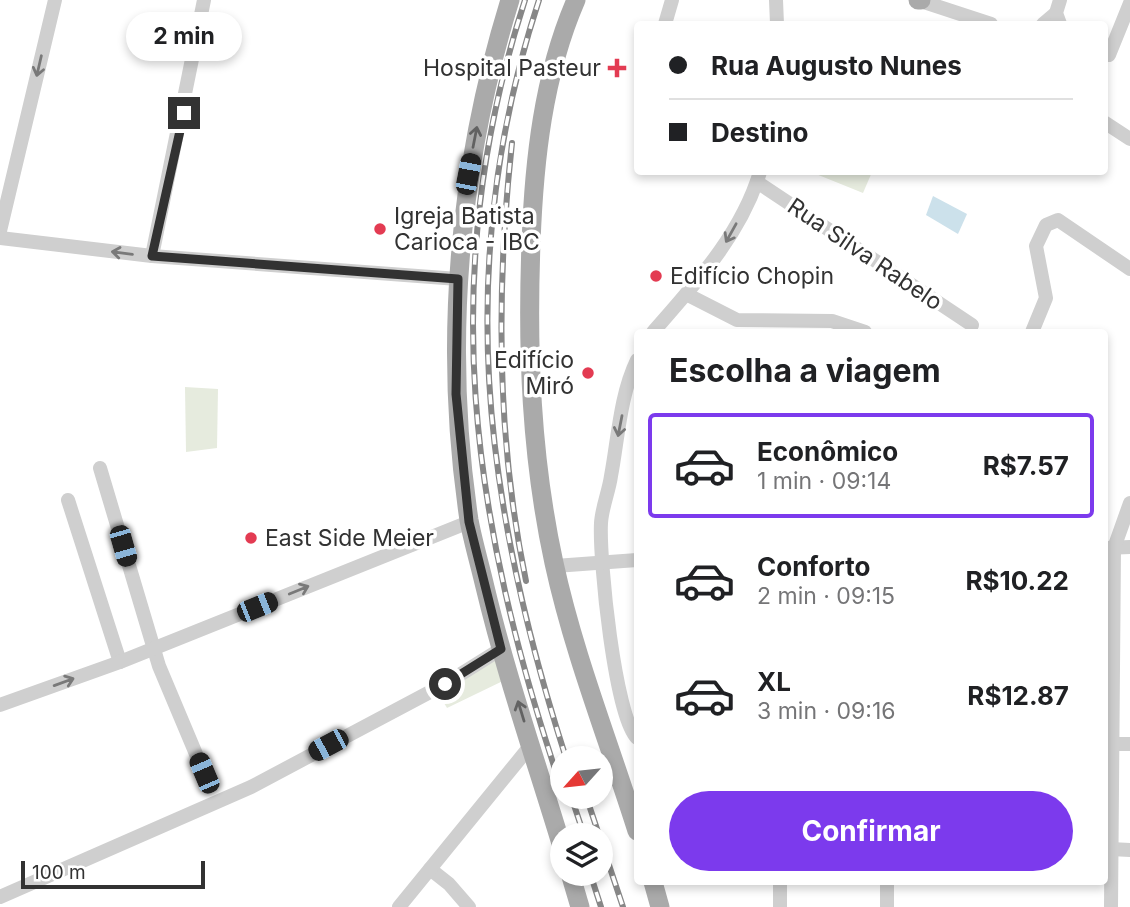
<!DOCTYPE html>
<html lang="pt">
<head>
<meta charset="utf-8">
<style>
	body { margin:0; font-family:Inter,sans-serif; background:#f6f6f6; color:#202124; height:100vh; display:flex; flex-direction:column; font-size:26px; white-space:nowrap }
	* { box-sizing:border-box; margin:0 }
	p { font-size:23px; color:#757577 }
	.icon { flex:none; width:38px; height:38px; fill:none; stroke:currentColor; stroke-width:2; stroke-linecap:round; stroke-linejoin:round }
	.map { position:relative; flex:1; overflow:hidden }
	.details { position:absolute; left:634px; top:329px; width:474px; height:556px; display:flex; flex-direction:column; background:#fff; border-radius:7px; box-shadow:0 4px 10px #0003 }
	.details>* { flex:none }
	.hud { position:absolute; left:634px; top:21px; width:474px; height:154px; border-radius:7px; box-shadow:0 4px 10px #0003; display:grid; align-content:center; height:154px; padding:0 35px; background:#fff }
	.needle { width:46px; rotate:243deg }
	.buttons { position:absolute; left:550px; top:746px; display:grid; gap:14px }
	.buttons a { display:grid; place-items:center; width:63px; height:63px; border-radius:50%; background:#fff; box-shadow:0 4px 10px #0003; font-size:35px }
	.scale { position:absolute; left:21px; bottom:18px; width:184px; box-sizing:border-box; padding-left:7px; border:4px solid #323232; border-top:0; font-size:19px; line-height:24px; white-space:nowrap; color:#323232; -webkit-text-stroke:5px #fff; paint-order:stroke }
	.end { position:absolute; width:32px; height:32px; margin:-16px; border:9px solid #323232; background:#fff; box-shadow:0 0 0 4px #fff }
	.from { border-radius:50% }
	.bubble { position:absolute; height:49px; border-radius:24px; background:#fff; box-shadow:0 4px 10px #0003; font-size:23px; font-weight:700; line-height:49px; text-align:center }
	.car { position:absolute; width:21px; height:42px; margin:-21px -10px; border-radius:9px; box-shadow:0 0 5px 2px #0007; background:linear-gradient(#222 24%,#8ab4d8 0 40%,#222 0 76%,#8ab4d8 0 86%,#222 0) }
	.hud b { display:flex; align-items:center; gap:24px; height:66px; font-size:26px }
	.hud b+b { border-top:2px solid #e0e0e0 }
	.hud i { width:18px; height:18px; background:#202124 }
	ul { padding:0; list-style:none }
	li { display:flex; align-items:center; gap:21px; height:105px; margin:0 14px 10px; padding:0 21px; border:4px solid transparent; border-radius:7px }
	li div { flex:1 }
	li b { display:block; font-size:26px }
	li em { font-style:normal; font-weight:700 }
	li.selected { border-color:#7c3aed }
	li>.icon { width:63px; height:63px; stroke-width:1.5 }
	h2 { padding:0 35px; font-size:32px; line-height:84px }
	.action { display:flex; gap:14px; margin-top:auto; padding:14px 35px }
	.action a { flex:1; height:80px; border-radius:42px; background:#7c3aed; color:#fff; font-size:28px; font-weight:700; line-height:80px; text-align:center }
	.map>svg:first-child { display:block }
</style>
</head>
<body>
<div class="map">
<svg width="1130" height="907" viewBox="0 0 1130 907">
	<rect width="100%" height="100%" fill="#fff"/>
	<!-- green -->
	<g fill="#e6ebde">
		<path d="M811,172H872L863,193Z"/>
		<path d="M185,387L218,389L217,448L186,452Z"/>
		<path d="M500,656L507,679L447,708L437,691Z"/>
	</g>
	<!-- water -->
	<path fill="#cce1eb" d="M933,196L967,214L958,234L926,215Z"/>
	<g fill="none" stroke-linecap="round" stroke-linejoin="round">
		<!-- minor -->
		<g stroke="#cfcfcf" stroke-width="14">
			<path d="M776,0L777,24"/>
			<path d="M921,1L991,24"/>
			<path d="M665,24L672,0"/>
			<path d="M1043,24L1056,13"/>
			<path d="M1060,24L1056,13L1060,0"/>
			<path d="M1104,53L1109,55L1130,3"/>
			<path d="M1104,122L1130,139"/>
			<path d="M757,182L972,325"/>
			<path d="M0,231L55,0"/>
			<path d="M0,238L152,256L458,279"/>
			<path d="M152,256L204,0"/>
			<path d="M688,295L737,320L832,321L865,332"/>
			<path d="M653,332C695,284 741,235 760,172"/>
			<path d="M1032,332L1046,298L1036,246L1046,225L1058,220L1130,269"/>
			<path d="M637,360C620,395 618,439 611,476C609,491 602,507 601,523C599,559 615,717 637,738"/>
			<path d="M100,468L159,666L204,773"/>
			<path d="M68,500L120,662"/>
			<path d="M1106,548L1130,547"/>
			<path d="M555,566L637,560"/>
			<path d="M0,705L120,662L469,522"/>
			<path d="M1104,744H1130"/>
			<path d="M1111,849L1130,850"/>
			<path d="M430,869L449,884L469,907"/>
			<path d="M780,882V907"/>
			<path d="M887,882V907"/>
			<path d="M0,897L251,787L445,684L501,649"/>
			<path d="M399,907L531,745"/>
			<path d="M1111,907L1114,548L1130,503"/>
		</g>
		<!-- major -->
		<g stroke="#aaa" stroke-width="19">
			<path d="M510,0C458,168 443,346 469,520C473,542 480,565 485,587C506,675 536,761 562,847"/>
			<path d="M576,0C543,76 534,161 531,243C527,351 531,457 554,563C574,655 609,742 637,831"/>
			<path d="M918,0H921"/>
			<path d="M570,873L580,907"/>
			<path d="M653,882L660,907"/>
		</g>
		<defs>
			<g id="rail">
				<path d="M525,0C435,276 471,521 562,790"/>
				<path d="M539,0C453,262 483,500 566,758"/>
				<path d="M512,143C496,289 496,437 526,581"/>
				<path d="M571,796L584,835"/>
				<path d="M586,796L599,835"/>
				<path d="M600,838L623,907"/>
				<path d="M590,873L601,907"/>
			</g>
		</defs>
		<!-- rail casing -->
		<use href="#rail" stroke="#878787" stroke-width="6"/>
		<!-- rail -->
		<use href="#rail" stroke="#fff" stroke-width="3.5" stroke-dasharray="10" stroke-linecap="butt"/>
	</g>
	<!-- one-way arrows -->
	<defs><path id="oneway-shaft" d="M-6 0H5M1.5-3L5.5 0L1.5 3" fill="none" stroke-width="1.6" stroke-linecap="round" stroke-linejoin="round" transform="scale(1.75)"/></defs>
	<g stroke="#797979">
		<use href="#oneway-shaft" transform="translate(39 66) rotate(103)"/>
		<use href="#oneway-shaft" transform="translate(731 233) rotate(119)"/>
		<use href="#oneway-shaft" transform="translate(122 253) rotate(-173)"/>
		<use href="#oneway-shaft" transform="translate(620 426) rotate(101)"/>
		<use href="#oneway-shaft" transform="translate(299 590) rotate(-22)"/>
		<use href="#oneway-shaft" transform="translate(64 682) rotate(-20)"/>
	</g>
	<g stroke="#626262">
		<use href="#oneway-shaft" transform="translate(475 137) rotate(-79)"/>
		<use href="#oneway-shaft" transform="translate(521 711) rotate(-107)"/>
	</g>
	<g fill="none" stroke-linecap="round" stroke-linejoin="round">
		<!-- route -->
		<path stroke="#323232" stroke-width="9" d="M184,113L152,256L458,279L456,394L469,522L501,649L445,684"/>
	</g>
	<!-- markers -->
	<g fill="#e33b52" stroke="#fff" stroke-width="2.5">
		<path d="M613.5 57.5h7v7h7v7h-7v7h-7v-7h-7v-7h7z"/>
		<circle cx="380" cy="229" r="7"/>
		<circle cx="656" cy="276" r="7"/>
		<circle cx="588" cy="373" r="7"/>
		<circle cx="251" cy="538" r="7"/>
	</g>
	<g text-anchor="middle" stroke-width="7" stroke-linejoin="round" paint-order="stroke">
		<!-- poi labels -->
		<g font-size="23" fill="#323232" stroke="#fff" text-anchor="start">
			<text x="601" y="76" text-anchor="end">Hospital Pasteur</text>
			<text x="394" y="224">Igreja Batista<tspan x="394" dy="26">Carioca - IBC</tspan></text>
			<text x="670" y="284">Edifício Chopin</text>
			<text x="574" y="368" text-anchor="end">Edifício<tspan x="574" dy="26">Miró</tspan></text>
			<text x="265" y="546">East Side Meier</text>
		</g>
		<!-- street labels -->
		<g font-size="23" fill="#323232" stroke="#fff">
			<text transform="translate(865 254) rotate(34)" y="8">Rua Silva Rabelo</text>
		</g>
	</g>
</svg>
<div class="buttons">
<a><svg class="needle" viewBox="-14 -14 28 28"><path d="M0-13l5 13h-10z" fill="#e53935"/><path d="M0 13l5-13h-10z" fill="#757577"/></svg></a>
<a><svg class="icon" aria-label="layers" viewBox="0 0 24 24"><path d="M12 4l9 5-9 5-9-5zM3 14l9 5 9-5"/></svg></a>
</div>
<div class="scale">100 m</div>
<i class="end from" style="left:445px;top:684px"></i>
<i class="end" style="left:184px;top:113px"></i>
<div class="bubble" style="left:126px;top:12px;width:116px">2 min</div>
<i class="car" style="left:468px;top:174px;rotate:11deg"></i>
<i class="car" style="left:123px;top:546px;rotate:164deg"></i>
<i class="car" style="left:257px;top:607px;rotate:68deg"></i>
<i class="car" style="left:328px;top:745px;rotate:242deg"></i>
<i class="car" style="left:204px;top:773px;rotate:337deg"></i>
<div class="hud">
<b><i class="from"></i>Rua Augusto Nunes</b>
<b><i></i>Destino</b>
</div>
<section class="details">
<h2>Escolha a viagem</h2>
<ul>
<li class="selected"><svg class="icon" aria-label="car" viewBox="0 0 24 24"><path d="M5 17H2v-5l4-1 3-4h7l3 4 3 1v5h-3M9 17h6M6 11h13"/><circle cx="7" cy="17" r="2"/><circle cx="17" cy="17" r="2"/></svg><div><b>Econômico</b><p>1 min · 09:14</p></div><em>R$7.57</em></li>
<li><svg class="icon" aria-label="car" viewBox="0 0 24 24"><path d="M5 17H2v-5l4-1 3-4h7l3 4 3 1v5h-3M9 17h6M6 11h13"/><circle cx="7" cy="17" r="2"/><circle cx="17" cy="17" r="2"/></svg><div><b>Conforto</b><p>2 min · 09:15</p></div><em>R$10.22</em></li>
<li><svg class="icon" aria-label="car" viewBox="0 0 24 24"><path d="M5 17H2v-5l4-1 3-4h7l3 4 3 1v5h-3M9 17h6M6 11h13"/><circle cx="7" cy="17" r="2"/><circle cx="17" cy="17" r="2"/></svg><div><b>XL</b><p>3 min · 09:16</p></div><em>R$12.87</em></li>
</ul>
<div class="action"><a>Confirmar</a></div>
</section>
</div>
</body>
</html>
